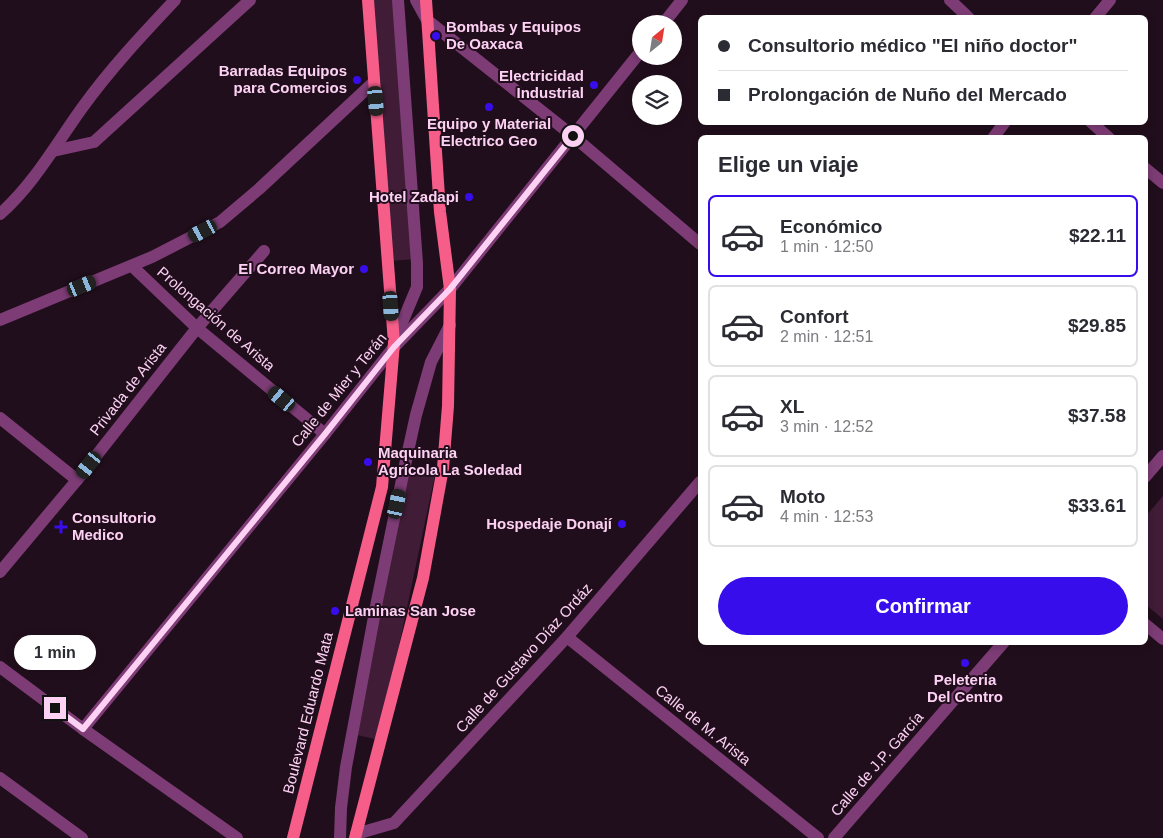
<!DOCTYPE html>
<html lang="es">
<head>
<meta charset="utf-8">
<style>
	body { margin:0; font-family:Arial,sans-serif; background:#f2f2f3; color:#2b2b33; height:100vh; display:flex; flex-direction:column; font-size:19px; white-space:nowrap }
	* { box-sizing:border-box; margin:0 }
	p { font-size:16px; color:#7c7c81 }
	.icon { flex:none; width:28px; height:28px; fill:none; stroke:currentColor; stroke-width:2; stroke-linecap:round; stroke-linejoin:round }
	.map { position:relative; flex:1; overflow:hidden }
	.side { position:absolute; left:698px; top:135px; width:450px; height:510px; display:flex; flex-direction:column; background:#fff; border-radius:8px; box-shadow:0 2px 8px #0003 }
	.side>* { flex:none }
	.top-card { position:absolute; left:698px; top:15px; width:450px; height:110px; border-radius:8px; box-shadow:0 2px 8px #0003; display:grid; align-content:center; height:110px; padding:0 20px; background:#fff }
	.needle { width:32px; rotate:30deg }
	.fabs { position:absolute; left:632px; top:15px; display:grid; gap:10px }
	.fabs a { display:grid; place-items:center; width:50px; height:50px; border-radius:50%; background:#fff; box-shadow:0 2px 8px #0003; font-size:25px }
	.end { position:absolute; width:22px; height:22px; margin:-11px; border:6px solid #fcd1f3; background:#111; box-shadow:0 0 0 2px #111 }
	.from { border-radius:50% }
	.bubble { position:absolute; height:35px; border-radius:18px; background:#fff; box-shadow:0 2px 8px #0003; font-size:16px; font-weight:800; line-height:35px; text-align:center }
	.car { position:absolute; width:15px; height:30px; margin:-15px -8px; border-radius:6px; box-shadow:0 0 4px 1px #0007; background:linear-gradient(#222 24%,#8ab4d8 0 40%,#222 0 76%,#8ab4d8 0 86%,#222 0) }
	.top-card b { display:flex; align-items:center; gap:18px; height:48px; font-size:19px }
	.top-card b+b { border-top:1px solid #e1e1e2 }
	.top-card i { width:12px; height:12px; background:#2b2b33 }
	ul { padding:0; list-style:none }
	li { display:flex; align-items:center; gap:15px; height:82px; margin:0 10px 8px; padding:0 10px; border:2px solid #e1e1e2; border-radius:8px }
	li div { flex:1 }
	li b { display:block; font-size:19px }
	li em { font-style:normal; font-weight:800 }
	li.on { border-color:#370dec }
	li>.icon { width:45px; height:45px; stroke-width:1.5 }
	h2 { padding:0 20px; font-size:22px; line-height:60px }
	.primary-button { display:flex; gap:10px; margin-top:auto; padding:10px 20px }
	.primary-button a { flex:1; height:58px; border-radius:30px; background:#370dec; color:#fff; font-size:20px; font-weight:800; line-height:58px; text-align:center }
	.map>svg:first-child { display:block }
</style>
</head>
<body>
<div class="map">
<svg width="1163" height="838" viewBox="0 0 1163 838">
	<rect width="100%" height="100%" fill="#210e1c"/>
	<!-- building -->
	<g fill="#401c36">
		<path d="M371,0H396L415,259L390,261Z"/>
		<path d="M410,469L435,475L379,740L353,734Z"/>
		<path d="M1163,496V619L1145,604V517Z"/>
	</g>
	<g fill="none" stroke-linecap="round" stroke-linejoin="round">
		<!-- minor -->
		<g stroke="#7d3c75" stroke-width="12">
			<path d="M416,0L427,20L573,136L700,244"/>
			<path d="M950,0L969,18"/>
			<path d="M1095,18L1110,0"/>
			<path d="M663,24L682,0"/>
			<path d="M1091,122L1109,138"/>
			<path d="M993,138L1005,122"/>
			<path d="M53,151L94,142L250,0"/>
			<path d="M1145,168L1163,183"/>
			<path d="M0,214C34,184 56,144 82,108C110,69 143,34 175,0"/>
			<path d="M132,266L197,328L325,434"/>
			<path d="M0,320L152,257L220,222L259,189L374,82"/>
			<path d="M394,342L417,287V263L398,0"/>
			<path d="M0,418L77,480"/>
			<path d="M1145,477L1163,456"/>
			<path d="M0,572L77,480L197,328L264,251"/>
			<path d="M1145,624L1163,639"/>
			<path d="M567,637L818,838"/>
			<path d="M0,667L83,729L237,838"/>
			<path d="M83,729L325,434L394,347L450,289L641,51"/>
			<path d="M0,778L82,838"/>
			<path d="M356,834L394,823L567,637L700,482"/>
			<path d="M340,838L341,808L346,767L377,601L405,465L416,415L431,362L450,325"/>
			<path d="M834,838L1004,642"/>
		</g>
		<!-- major -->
		<g stroke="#f65e89" stroke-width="12">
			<path d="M293,838L382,487L394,343L368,0"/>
			<path d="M355,838L423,578L443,468L448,406L450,289L440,212L426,0"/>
		</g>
	</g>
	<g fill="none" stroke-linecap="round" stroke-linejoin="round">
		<!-- route -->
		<path stroke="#fcd1f3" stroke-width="6" d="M55,708L83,729L325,434L394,347L450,289L573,136"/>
	</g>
	<!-- markers -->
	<g fill="#370dec" stroke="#210e1c" stroke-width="2">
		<circle cx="436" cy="36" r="5"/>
		<circle cx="357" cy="80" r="5"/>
		<circle cx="594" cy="85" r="5"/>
		<circle cx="489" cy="107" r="5"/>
		<circle cx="469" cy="197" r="5"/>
		<circle cx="364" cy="269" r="5"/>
		<circle cx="368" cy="462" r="5"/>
		<circle cx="622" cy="524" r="5"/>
		<path d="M58.5 519.5h5v5h5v5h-5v5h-5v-5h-5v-5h5z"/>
		<circle cx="335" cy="611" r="5"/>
		<circle cx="965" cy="663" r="5"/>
	</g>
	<g text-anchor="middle" stroke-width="4" stroke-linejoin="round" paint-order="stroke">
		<!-- poi labels -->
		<g font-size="15" font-weight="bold" fill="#fcd1f3" stroke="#210e1c" text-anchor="end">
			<text x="446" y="32" text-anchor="start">Bombas y Equipos<tspan x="446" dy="17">De Oaxaca</tspan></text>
			<text x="347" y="76">Barradas Equipos<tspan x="347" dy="17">para Comercios</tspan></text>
			<text x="584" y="81">Electricidad<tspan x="584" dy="17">Industrial</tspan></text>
			<text x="489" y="129" text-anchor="middle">Equipo y Material<tspan x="489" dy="17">Electrico Geo</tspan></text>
			<text x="459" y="202">Hotel Zadapi</text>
			<text x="354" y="274">El Correo Mayor</text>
			<text x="378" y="458" text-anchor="start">Maquinaria<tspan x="378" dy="17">Agrícola La Soledad</tspan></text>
			<text x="72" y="523" text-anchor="start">Consultorio<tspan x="72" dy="17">Medico</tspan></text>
			<text x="612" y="529">Hospedaje Donají</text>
			<text x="345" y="616" text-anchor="start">Laminas San Jose</text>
			<text x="965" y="685" text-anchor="middle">Peleteria<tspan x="965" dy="17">Del Centro</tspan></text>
		</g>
		<!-- street labels -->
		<g font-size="15" fill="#fcd1f3" stroke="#210e1c">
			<text transform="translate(216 319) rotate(41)" y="5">Prolongación de Arista</text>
			<text transform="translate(128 389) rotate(-52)" y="5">Privada de Arista</text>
			<text transform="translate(339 390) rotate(-51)" y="5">Calle de Mier y Terán</text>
			<text transform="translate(524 658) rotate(-48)" y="5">Calle de Gustavo Díaz Ordáz</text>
			<text transform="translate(308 713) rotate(-76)" y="5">Boulevard Eduardo Mata</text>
			<text transform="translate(703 725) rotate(39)" y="5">Calle de M. Arista</text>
			<text transform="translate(877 764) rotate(-49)" y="5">Calle de J.P. García</text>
		</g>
	</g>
</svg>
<div class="fabs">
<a><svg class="needle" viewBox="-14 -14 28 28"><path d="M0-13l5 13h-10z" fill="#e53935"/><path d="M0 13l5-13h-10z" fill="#7c7c81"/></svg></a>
<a><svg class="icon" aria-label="layers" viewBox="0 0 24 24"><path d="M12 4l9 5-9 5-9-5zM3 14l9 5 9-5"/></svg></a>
</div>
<i class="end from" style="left:573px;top:136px"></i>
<i class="end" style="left:55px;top:708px"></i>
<div class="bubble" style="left:14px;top:635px;width:82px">1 min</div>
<i class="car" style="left:376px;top:101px;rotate:175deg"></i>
<i class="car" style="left:203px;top:231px;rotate:242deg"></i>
<i class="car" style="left:82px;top:286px;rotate:68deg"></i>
<i class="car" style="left:391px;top:306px;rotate:176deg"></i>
<i class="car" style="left:282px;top:399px;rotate:310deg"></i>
<i class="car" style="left:89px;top:465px;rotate:218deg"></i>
<i class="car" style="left:397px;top:504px;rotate:12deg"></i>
<div class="top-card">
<b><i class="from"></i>Consultorio médico &quot;El niño doctor&quot;</b>
<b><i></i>Prolongación de Nuño del Mercado</b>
</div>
<section class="side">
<h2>Elige un viaje</h2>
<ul>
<li class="on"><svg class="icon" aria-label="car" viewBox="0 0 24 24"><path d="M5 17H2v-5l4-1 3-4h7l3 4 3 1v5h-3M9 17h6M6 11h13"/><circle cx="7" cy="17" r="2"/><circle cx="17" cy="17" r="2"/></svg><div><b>Económico</b><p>1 min · 12:50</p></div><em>$22.11</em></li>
<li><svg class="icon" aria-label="car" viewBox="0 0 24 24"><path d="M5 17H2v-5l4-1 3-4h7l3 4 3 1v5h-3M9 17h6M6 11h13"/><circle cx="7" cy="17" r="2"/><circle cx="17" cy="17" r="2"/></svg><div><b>Confort</b><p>2 min · 12:51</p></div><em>$29.85</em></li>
<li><svg class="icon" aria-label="car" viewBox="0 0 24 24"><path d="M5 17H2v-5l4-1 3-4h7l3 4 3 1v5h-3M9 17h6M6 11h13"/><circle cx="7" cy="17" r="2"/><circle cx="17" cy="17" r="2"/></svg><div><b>XL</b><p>3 min · 12:52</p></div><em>$37.58</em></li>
<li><svg class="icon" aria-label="car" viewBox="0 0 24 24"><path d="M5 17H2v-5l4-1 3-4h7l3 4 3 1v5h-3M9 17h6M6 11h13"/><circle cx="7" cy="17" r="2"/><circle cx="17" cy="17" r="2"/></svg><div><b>Moto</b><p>4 min · 12:53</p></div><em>$33.61</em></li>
</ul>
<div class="primary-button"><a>Confirmar</a></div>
</section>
</div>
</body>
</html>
